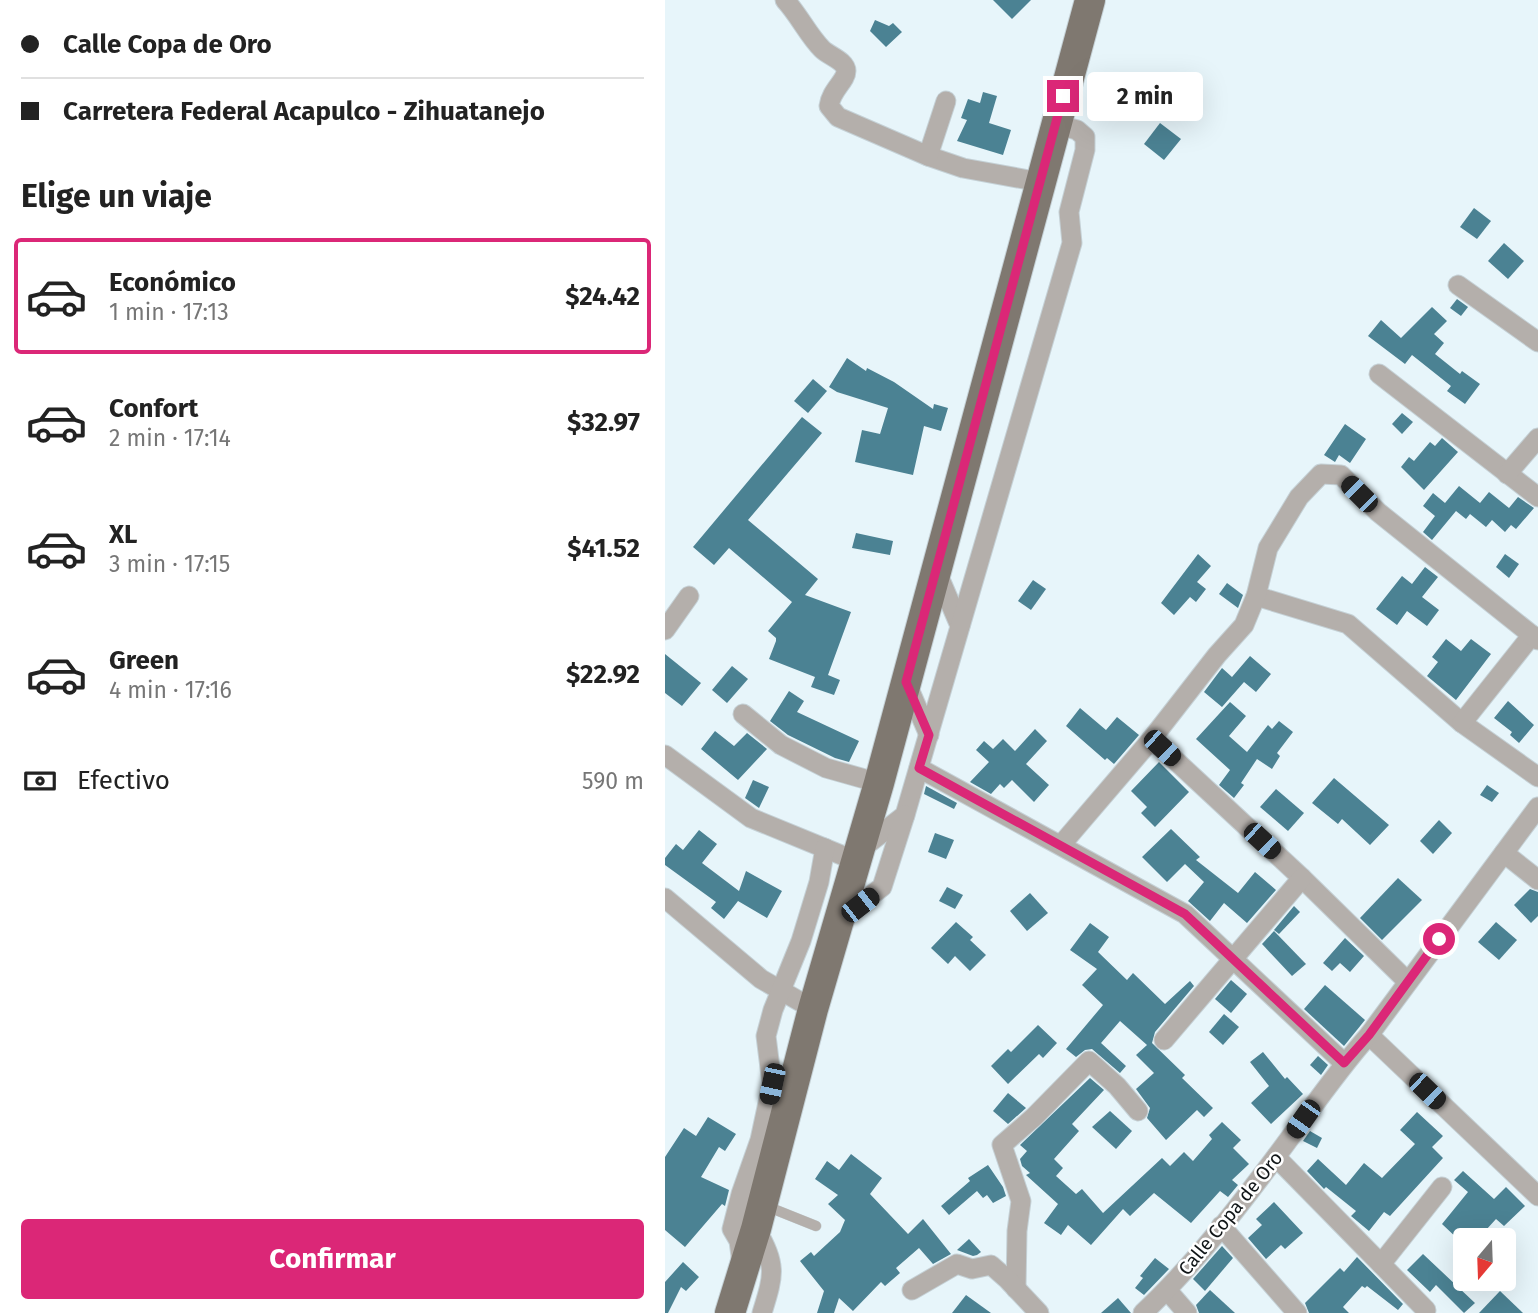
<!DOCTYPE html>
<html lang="es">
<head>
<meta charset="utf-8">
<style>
	body { margin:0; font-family:"Fira Sans",sans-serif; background:#f2f2f2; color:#222; height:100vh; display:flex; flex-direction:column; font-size:26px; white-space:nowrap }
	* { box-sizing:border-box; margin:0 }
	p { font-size:23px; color:#767676 }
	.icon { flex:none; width:38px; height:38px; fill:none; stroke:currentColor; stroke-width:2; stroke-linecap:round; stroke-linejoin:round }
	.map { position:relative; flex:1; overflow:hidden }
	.panel { display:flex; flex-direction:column; background:#fff; width:665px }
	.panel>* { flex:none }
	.hud { display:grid; align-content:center; height:154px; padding:0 21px; background:#fff }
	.needle { width:46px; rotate:199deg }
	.fabs { position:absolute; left:788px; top:1228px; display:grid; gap:14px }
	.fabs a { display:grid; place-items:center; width:63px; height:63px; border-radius:7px; background:#fff; box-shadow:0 7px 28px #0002; font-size:35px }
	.end { position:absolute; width:32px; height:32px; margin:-16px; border:9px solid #db2777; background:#fff; box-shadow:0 0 0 4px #fff }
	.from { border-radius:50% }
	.bubble { position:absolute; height:49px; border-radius:7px; background:#fff; box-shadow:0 7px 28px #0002; font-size:23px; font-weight:700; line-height:49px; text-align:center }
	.car { position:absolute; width:21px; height:42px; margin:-21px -10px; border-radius:9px; box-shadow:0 0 5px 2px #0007; background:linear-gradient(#222 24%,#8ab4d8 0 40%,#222 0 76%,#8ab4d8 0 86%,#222 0) }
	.hud b { display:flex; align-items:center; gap:24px; height:66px; font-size:26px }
	.hud b+b { border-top:2px solid #e0e0e0 }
	.hud i { width:18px; height:18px; background:#222 }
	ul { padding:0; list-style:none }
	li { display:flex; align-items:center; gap:21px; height:116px; margin:0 14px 10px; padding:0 7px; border:4px solid transparent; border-radius:7px }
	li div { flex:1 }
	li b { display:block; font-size:26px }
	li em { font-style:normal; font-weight:700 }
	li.active { border-color:#db2777 }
	li>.icon { width:63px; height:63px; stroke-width:1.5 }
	h2 { padding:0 21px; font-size:32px; line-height:84px }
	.pay { display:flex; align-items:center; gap:18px; height:77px; padding:0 21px; font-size:26px }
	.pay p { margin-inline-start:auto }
	.primary-button { display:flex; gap:14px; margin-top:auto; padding:14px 21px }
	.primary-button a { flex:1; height:80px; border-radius:7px; background:#db2777; color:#fff; font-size:28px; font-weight:700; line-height:80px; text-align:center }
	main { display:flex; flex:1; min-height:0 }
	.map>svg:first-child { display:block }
</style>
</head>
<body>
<main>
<section class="panel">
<div class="hud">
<b><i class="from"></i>Calle Copa de Oro</b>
<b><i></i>Carretera Federal Acapulco - Zihuatanejo</b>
</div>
<h2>Elige un viaje</h2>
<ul>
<li class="active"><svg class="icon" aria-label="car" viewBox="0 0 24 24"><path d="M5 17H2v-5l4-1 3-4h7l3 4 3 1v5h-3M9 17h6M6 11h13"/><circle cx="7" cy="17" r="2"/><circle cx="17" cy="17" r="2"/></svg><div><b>Económico</b><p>1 min · 17:13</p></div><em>$24.42</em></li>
<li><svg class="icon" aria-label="car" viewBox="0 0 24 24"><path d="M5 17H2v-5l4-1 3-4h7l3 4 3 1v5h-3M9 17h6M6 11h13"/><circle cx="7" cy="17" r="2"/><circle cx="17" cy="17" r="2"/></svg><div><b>Confort</b><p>2 min · 17:14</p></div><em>$32.97</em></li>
<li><svg class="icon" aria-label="car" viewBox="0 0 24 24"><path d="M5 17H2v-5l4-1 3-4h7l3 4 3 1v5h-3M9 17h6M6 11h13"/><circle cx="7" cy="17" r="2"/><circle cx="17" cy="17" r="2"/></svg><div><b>XL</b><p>3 min · 17:15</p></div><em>$41.52</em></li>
<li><svg class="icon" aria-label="car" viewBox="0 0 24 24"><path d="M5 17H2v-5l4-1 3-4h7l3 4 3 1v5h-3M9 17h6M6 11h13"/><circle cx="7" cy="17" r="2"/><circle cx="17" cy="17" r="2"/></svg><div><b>Green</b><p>4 min · 17:16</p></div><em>$22.92</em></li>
</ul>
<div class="pay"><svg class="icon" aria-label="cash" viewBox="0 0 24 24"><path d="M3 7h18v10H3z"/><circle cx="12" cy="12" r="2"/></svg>Efectivo<p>590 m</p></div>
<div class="primary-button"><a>Confirmar</a></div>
</section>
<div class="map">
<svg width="873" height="1313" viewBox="0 0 873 1313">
	<rect width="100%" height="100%" fill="#e7f5fa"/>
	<!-- building -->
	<g fill="#4b8293">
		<path d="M328,0H366L347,19Z"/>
		<path d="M210,20L224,26L228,23L237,32L221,47L205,31Z"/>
		<path d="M318,92L332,96L324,123L346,130L338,155L292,141L302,120L296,118L303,99L315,103Z"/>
		<path d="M495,123L516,139L499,160L479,144Z"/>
		<path d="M809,208L826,221L812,239L795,227Z"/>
		<path d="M839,243L859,261L843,279L823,261Z"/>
		<path d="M792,299L803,307L796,316L785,308Z"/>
		<path d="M767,307L782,321L769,334L779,343L770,354L795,374L797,371L815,384L800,404L782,391L786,386L747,355L740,364L703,336L716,320L736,338Z"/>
		<path d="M182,358L201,371L202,368L229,382L268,409L269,404L283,408L276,431L259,426L248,475L190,462L197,430L215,434L223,408L172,392L164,387Z"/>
		<path d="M148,379L162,391L143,413L129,401Z"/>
		<path d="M737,413L748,422L737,434L727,424Z"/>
		<path d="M137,417L157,433L83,520L153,579L140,595L186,612L163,675L175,680L169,695L146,687L150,677L104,659L111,641V638L103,631L127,602L64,548L49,565L28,547Z"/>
		<path d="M680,424L701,439L685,463L674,455L670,462L659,455Z"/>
		<path d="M777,438L793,452L759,490L736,467L744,457L749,461L765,442L770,446Z"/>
		<path d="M794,486L815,503L824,492L844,508L853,497L869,508L851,529L846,525L840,532L827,520L821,527L805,514L801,519L791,511L767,540L758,532L770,516L758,506L768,493L780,503Z"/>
		<path d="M191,533L228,541L225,555L187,548Z"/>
		<path d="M533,554L546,566L532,582L541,589L531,602L525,597L509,615L496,603Z"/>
		<path d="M840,554L854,564L844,578L831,567Z"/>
		<path d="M760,567L773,577L757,597L774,610L762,626L742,611L732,625L711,609L737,576L747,584Z"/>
		<path d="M368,580L381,589L366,610L353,601Z"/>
		<path d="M562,583L578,595L573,608L554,594Z"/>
		<path d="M781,639L796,651L806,639L826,654L791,700L762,676L773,662L767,657Z"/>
		<path d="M0,654L36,683L17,706L0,693Z"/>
		<path d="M585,656L606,674L591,692L579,682L557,707L539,692L557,668L567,677Z"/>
		<path d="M67,666L83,679L62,703L47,690Z"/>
		<path d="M124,691L139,701L132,712L194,741L184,762L170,758L123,735L105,721Z"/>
		<path d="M843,701L869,725L854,743L845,735L847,732L829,718Z"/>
		<path d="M565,702L581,716L564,736L582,752L603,725L607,729L614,721L628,732L612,753L615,756L607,769L592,759L576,783L579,785L569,798L554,785L565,770L531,739Z"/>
		<path d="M415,708L441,730L452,717L474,735L449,764L442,758L440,760L401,726Z"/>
		<path d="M370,729L382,741L361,764L384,785L369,802L347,780L339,788L335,784L326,794L305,782L324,762L311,750L319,741L328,749L338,739L350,751Z"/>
		<path d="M50,731L69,746L82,733L102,749L73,780L36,749Z"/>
		<path d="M494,762L524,792L490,827L476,813L482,807L466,791Z"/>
		<path d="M669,778L724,825L705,845L677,819L673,824L647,803Z"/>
		<path d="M88,780L104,787L94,808L80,798Z"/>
		<path d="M822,785L834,793L827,802L815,795Z"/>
		<path d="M261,786L292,803L289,809L259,794Z"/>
		<path d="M611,789L639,813L623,831L595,807Z"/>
		<path d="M774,820L787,833L768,854L755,841Z"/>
		<path d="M506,829L535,857L531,860L573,893L590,872L611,890L582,923L559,903L545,921L523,901L539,882L520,864L502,882L477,857Z"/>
		<path d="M34,830L52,844L37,863L74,891L81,871L117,891L102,918L73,901L59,919L46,908L51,902L0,865V858L11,844L18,850Z"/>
		<path d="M270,833L289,840L281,859L263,852Z"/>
		<path d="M733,878L757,900L717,940L695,918Z"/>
		<path d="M282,887L298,895L290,909L274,901Z"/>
		<path d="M865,889L873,892V916L866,923L849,905Z"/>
		<path d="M365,893L383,913L362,931L345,911Z"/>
		<path d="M629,906L635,912L614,934L609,930Z"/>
		<path d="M291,922L308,937L305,940L321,955L305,971L290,956L283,964L266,948Z"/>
		<path d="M831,922L852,940L834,960L813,942Z"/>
		<path d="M425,923L444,937L433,952L462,980L468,973L500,1004L525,981L529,986L490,1032L487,1043L520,1075L517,1078L548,1108L539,1117L532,1110L501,1140L482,1118L485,1108L471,1089L489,1073L471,1055L482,1045L455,1021L436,1043L461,1066L455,1073L427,1049L420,1050L411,1057L401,1049L438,1005L417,985L432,969L405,950Z"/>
		<path d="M609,931L641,964L627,976L597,944Z"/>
		<path d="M680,938L699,956L685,972L675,963L667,971L658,963Z"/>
		<path d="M566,980L582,994L566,1013L550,999Z"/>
		<path d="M660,985L700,1020L679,1046L639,1009Z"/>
		<path d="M559,1014L574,1027L558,1045L544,1032Z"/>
		<path d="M373,1025L392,1043L378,1058L374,1054L343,1084L326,1066L343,1049L346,1052Z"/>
		<path d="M598,1052L620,1079L622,1077L638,1094L606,1124L586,1103L604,1086L585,1062Z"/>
		<path d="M653,1056L663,1065L656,1075L645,1065Z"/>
		<path d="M425,1078L439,1090L407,1124L414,1131L389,1159L398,1168L391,1176L411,1194L417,1189L438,1213L497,1158L505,1166L519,1152L528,1161L547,1139L544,1135L557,1122L576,1140L568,1148L584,1164L567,1180L573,1185L563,1197L555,1191L526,1223L489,1193L465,1216L458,1209L426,1245L403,1225L396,1235L379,1223L393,1204L361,1175L365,1173L357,1166L355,1159L362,1151L355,1145Z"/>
		<path d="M343,1093L361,1108L343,1124L328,1111Z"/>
		<path d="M445,1111L467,1131L451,1149L427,1127Z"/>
		<path d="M752,1112L778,1136L767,1147L778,1158L725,1216L719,1212L704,1231L686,1216L691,1211L661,1187L659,1189L642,1171L653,1159L681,1185L699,1163L717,1178L750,1144L735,1130Z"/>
		<path d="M43,1117L71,1134L60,1151L54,1147L36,1177L64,1190L60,1206L57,1204L20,1247L0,1230V1157L19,1128L31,1136Z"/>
		<path d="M645,1131L657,1138L652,1148L638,1141Z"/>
		<path d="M186,1154L217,1178L205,1194L243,1234L258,1219L286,1254L268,1264L254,1248L231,1268L235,1273L220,1286L216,1282L188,1311L174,1298L169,1313H152L159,1291L135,1261L146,1252L149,1256L175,1232L180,1220L163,1204L173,1195L150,1179L162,1161L174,1170Z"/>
		<path d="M323,1165L338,1187L341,1196L328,1203L322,1195L318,1198L312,1191L284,1215L276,1206L305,1181L303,1178Z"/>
		<path d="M798,1171L829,1199L841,1187L860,1206L839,1226L831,1219L811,1241H795L777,1224L803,1192L789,1180Z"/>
		<path d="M609,1202L638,1233L620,1249L616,1245L601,1259L583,1238L597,1225L591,1219Z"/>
		<path d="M304,1239L316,1252L312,1255L308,1256L292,1250Z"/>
		<path d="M557,1246L568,1258L540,1291L528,1279Z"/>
		<path d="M758,1254L810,1303L799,1313L771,1285L765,1292L742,1270Z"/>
		<path d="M692,1257L738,1304L733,1310L702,1286L700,1288L697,1286L678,1307L684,1313H644L640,1303L675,1268L679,1272Z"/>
		<path d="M490,1258L504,1269L479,1295L470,1288L478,1278L475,1276Z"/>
		<path d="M18,1262L34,1277L21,1291L16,1287L3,1313H0V1282Z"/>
		<path d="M545,1290L570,1313H534L531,1305Z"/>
		<path d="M835,1291L858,1313H814Z"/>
		<path d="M301,1295L326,1313H287Z"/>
		<path d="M453,1298L466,1313H436Z"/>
	</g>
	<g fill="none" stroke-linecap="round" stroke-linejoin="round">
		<defs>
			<path id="service" d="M101,1206L151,1226"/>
			<g id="minor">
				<path d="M120,0C134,15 143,35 157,49C164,56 181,61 181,71C181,81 166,90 164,106L173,117L263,156L298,168L375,182"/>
				<path d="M263,156L281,101"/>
				<path d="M793,285L873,342"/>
				<path d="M714,374L873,497"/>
				<path d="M842,474L873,438"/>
				<path d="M271,570L295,626"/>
				<path d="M591,596L683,624L797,723L873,777"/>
				<path d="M0,630L24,596"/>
				<path d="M241,682L264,735"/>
				<path d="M78,714L116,745L161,768L214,783"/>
				<path d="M797,723L867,635"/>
				<path d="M485,741L497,748L637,878L742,981"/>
				<path d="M0,755L86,818L191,861"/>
				<path d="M254,768L520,914L679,1063"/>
				<path d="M396,845L485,741L552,655L579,625L591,596L603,548L634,497L656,474L676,475L713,512L873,640"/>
				<path d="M195,850L240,815L407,243L404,212L420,150V137L412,130L390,124"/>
				<path d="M839,853L873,880"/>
				<path d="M0,898L96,979L148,1009"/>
				<path d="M173,921L217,887L240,815"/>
				<path d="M704,1035L873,1196"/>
				<path d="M499,1040L637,878"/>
				<path d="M611,1157L761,1310"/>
				<path d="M556,1226L632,1313"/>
				<path d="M91,1229C112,1266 109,1274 97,1313"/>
				<path d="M77,1264L74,1241L67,1229L76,1194L95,1140L107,1084L101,1036L108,1010L136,941L154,882L160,848"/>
				<path d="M716,1264L777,1187"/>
				<path d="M351,1289L352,1231L356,1201L337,1145L369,1117L424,1061L452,1086L473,1111"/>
				<path d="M247,1290L292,1264L307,1269L326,1265L343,1280L374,1313"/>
				<path d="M502,1290L522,1313"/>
				<path d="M478,1313C528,1266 572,1209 613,1154C643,1114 671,1072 704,1035L873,807"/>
			</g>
			<path id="primary" d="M65,1313L91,1229L148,1009L214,783L425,0"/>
		</defs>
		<!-- service casing -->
		<use href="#service" stroke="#c5d1d6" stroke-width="11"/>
		<!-- minor casing -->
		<use href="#minor" stroke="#c5d1d6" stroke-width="21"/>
		<!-- primary casing -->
		<use href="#primary" stroke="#c5d1d6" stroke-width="32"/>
		<!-- service -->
		<use href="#service" stroke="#b4afab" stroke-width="10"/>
		<!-- minor -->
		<use href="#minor" stroke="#b4afab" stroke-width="19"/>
		<!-- primary -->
		<use href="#primary" stroke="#7f7870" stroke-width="30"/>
	</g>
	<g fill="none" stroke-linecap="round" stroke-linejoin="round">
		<!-- route -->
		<path stroke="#db2777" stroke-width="9" d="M398,96L241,682L264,735L254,768L520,914L679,1063L704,1035L774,939"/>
	</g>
	<g text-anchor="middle" stroke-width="5" stroke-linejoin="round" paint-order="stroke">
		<!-- street labels -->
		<g font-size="19" fill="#101517" stroke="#fff">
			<text transform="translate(565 1213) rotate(-51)" y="7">Calle Copa de Oro</text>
		</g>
	</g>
</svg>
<div class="fabs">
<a><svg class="needle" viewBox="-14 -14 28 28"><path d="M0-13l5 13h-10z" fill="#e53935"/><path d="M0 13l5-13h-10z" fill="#767676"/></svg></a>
</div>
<i class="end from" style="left:774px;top:939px"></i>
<i class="end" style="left:398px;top:96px"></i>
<div class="bubble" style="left:422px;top:72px;width:116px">2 min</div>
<i class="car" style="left:694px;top:494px;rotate:315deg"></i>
<i class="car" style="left:497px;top:748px;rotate:133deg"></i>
<i class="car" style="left:597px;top:841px;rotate:133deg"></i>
<i class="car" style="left:195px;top:905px;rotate:52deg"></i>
<i class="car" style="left:107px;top:1084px;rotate:192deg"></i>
<i class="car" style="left:762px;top:1091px;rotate:134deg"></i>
<i class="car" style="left:638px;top:1119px;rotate:215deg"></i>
</div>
</main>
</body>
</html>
